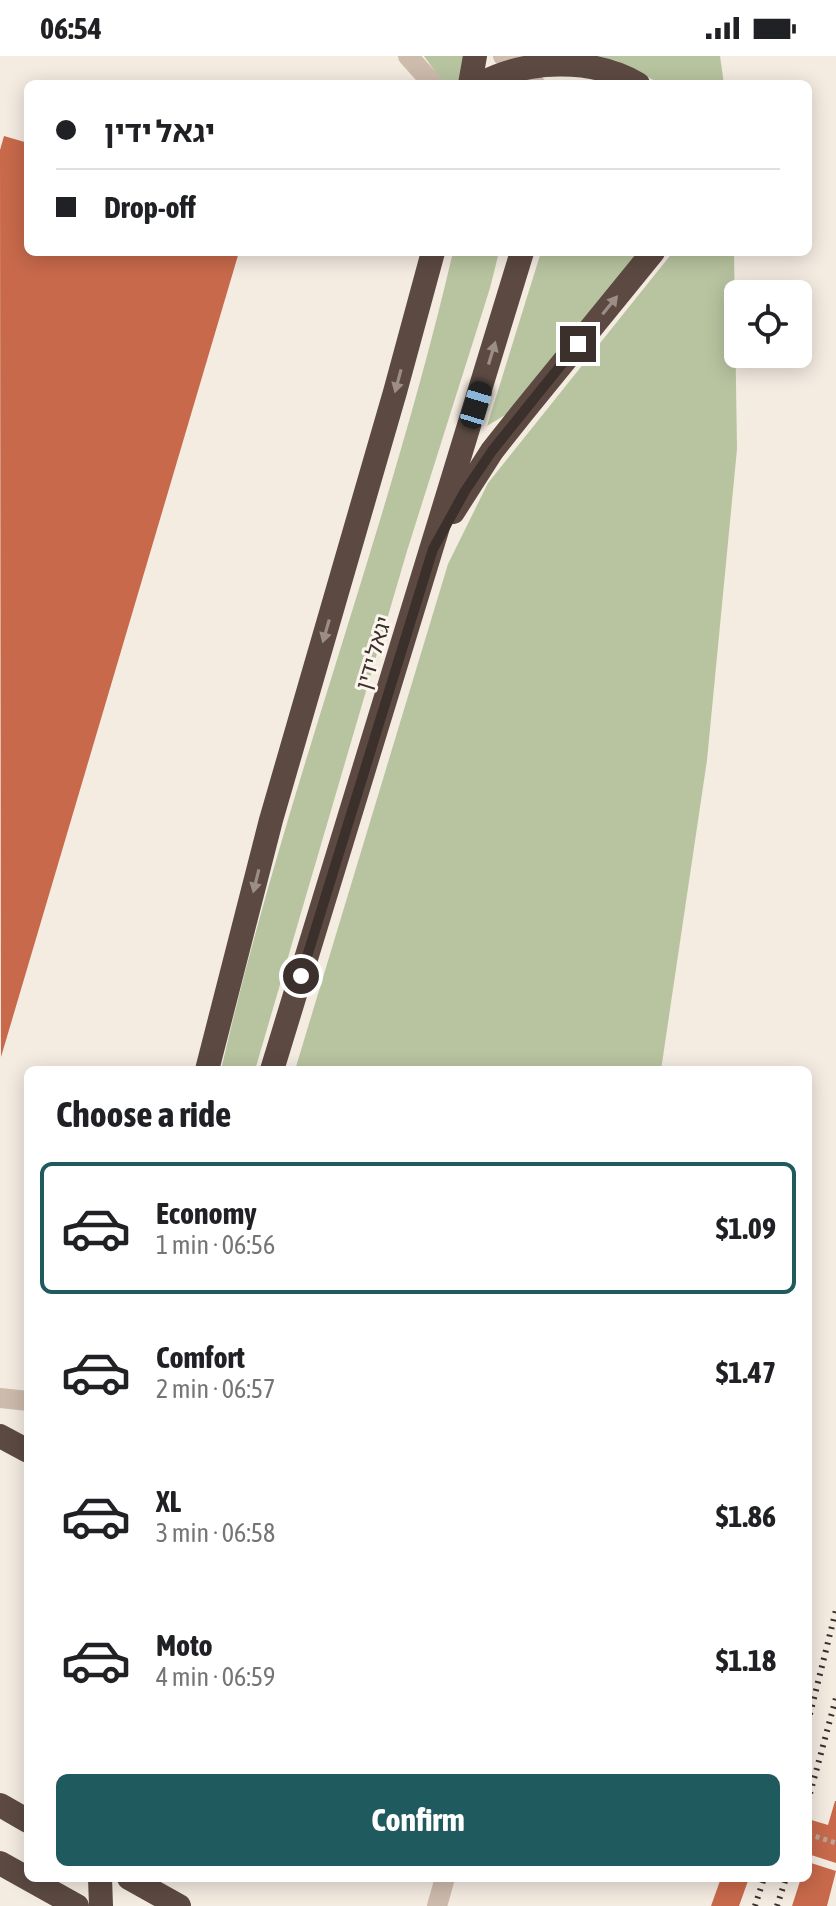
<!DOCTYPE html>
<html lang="en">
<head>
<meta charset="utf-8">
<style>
	body { margin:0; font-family:"Asap Condensed","Noto Sans Hebrew",sans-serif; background:#f2f2f2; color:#202124; height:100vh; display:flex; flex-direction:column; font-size:30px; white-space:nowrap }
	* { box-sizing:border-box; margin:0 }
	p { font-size:26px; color:#757577 }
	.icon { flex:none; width:44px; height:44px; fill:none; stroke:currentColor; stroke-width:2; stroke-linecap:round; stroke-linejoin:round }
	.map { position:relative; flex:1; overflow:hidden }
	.sheet { position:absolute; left:24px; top:1010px; width:788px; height:816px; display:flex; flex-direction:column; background:#fff; border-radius:12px; box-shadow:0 4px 20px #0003 }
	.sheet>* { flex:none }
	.guide { position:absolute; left:24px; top:24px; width:788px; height:176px; border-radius:12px; box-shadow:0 4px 20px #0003; display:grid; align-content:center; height:176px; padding:0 32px; background:#fff }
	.fabs { position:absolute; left:724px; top:224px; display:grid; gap:16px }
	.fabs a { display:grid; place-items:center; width:88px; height:88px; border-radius:12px; background:#fff; box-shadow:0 4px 20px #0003; font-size:40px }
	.end { position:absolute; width:36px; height:36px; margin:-18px; border:10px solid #3b302b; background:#fff; box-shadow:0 0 0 4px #fff }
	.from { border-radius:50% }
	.car { position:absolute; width:24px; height:48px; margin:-24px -12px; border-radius:10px; box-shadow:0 0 6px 2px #0007; background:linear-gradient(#222 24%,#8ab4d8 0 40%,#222 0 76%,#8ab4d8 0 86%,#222 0) }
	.guide b { display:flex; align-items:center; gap:28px; height:76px; font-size:30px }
	.guide b+b { border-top:2px solid #e0e0e0 }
	.guide i { width:20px; height:20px; background:#202124 }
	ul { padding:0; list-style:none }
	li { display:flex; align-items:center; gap:24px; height:132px; margin:0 16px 12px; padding:0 16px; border:4px solid transparent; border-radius:12px }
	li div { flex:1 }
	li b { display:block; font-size:30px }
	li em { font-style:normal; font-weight:700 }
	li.on { border-color:#1f5a5e }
	li>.icon { width:72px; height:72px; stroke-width:1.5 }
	h2 { padding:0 32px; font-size:36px; line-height:96px }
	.action { display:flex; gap:16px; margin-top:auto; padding:16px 32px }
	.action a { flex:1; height:92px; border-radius:12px; background:#1f5a5e; color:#fff; font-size:32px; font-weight:700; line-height:92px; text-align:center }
	.status { display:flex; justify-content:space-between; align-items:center; height:56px; padding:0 40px; background:#fff; direction:ltr }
	.status svg { height:22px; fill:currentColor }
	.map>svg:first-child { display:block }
</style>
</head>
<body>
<div class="status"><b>06:54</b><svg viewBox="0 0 49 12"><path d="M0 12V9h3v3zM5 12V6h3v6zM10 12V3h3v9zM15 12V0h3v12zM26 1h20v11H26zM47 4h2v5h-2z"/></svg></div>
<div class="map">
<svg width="836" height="1850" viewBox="0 0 836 1850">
	<rect width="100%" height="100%" fill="#f4ebe1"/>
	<!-- green -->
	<g fill="#b8c4a0">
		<path d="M424,0H466L461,28H444Z"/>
		<path d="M598,0H720L724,28H661L617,5Z"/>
		<path d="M453,196H499L490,232L407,495L255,1014H221C284,738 389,472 453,196Z"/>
		<path d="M541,196H640L510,356L487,370Z"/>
		<path d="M673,196H734L737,393L707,704L661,1014H295L448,508L488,427Z"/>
	</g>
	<!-- building -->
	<g fill="#c8694b">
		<path d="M4,80L28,87V196H239L1,1001L0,94Z"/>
		<path d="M835,1745H836V1807L808,1798V1763L828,1769Z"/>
		<path d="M808,1806L836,1815L827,1850H792L801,1822H808Z"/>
		<path d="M721,1822H749L739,1850H711Z"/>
	</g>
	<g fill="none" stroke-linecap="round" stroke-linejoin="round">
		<!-- path -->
		<path stroke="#b9a596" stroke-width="5" stroke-dasharray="4 4" stroke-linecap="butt" d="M808,1778L836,1787"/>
		<!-- minor -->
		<g stroke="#cdbbac" stroke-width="20">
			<path d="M408,0L433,28"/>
			<path d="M503,0L522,12L535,28"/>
			<path d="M0,1342L28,1345"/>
			<path d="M437,1850L445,1822"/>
		</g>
		<!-- highway -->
		<g stroke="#5c4a42" stroke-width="24">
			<path d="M470,28L475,0"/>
			<path d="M480,28C527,3 592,1 638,28"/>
			<path d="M453,456L492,395L522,357L653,196"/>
			<path d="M207,1014L271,764L395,336L433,196"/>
			<path d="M272,1014L522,196"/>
			<path d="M0,1380L28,1395"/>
			<path d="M0,1749L28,1765"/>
			<path d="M0,1807L77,1850"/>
			<path d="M100,1822L101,1850"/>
		</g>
		<!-- rail -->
		<g stroke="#3b302b" stroke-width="6" stroke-dasharray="2 6" stroke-linecap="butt">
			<path d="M808,1666L836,1554"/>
			<path d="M808,1745L836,1642"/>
			<path d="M755,1850L764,1822"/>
			<path d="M777,1850L786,1822"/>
		</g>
		<!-- highway-bridge -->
		<path stroke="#5c4a42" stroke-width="24" d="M129,1822L179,1850"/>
	</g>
	<!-- one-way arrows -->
	<defs><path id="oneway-solid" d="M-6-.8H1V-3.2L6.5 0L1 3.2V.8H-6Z" transform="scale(2)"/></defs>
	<g fill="#9c8e87">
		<use href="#oneway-solid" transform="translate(610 249) rotate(-51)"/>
		<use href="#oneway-solid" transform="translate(492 297) rotate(-73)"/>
		<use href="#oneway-solid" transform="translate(398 325) rotate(105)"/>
		<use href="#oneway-solid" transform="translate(326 575) rotate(106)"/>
		<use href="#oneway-solid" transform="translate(256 825) rotate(104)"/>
	</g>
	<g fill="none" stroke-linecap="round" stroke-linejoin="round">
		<!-- route -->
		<path stroke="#3b302b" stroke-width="10" d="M301,920L433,493L465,435L492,395L578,288"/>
	</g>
	<g text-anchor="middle" stroke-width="6" stroke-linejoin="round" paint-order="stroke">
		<!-- street labels -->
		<g font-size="22" fill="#3b302b" stroke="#fbf5ee">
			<text transform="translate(373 597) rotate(-73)" y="8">יגאל ידין</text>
		</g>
	</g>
</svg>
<div class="fabs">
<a><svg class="icon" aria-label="locate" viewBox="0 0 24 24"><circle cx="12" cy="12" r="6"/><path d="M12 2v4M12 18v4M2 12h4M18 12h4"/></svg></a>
</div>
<i class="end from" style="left:301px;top:920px"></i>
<i class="end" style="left:578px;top:288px"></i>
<i class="car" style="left:476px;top:349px;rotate:17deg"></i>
<div class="guide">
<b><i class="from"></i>יגאל ידין</b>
<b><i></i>Drop-off</b>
</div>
<section class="sheet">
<h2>Choose a ride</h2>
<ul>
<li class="on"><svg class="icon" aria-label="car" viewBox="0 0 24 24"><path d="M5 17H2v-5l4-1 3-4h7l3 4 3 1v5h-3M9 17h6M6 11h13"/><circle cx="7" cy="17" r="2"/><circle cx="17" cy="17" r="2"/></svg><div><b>Economy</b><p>1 min · 06:56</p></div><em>$1.09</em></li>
<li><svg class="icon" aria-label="car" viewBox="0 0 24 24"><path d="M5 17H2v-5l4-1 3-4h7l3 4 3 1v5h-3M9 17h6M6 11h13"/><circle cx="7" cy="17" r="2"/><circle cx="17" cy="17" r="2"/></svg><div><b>Comfort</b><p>2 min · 06:57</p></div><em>$1.47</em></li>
<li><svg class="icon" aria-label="car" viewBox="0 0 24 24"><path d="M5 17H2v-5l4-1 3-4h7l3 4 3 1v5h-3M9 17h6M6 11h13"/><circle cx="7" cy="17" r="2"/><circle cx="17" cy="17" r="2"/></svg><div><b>XL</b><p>3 min · 06:58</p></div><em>$1.86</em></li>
<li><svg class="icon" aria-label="car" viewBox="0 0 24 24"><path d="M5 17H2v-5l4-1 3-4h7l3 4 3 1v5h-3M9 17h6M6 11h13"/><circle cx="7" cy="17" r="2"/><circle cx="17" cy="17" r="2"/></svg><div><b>Moto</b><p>4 min · 06:59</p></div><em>$1.18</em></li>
</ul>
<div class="action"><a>Confirm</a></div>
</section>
</div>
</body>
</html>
